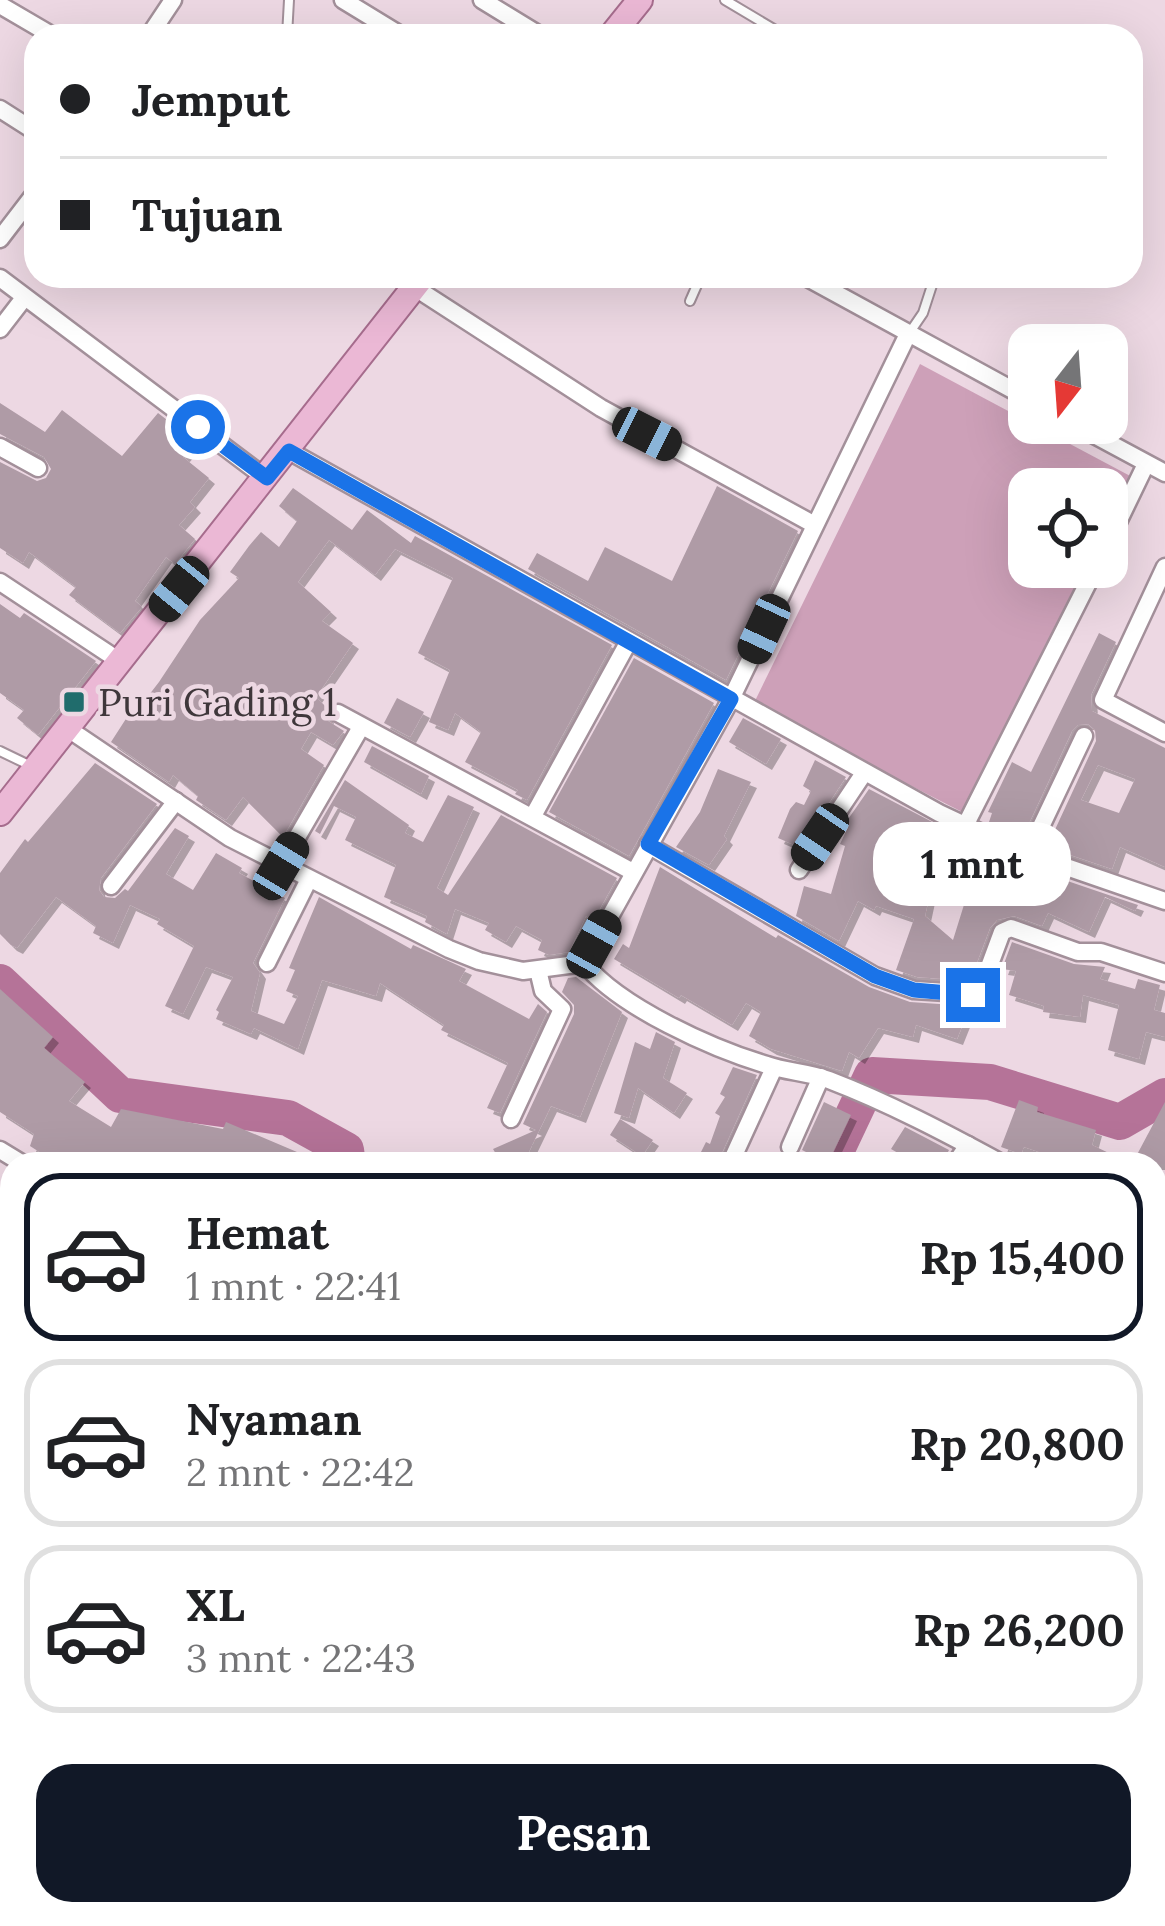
<!DOCTYPE html>
<html lang="id">
<head>
<meta charset="utf-8">
<style>
	body { margin:0; font-family:Lora,serif; background:#f2f2f2; color:#202124; height:100vh; display:flex; flex-direction:column; font-size:45px; white-space:nowrap }
	* { box-sizing:border-box; margin:0 }
	p { font-size:39px; color:#757577 }
	.icon { flex:none; width:66px; height:66px; fill:none; stroke:currentColor; stroke-width:2; stroke-linecap:round; stroke-linejoin:round }
	.map { position:relative; flex:1; overflow:hidden }
	.drawer { position:absolute; left:0px; top:1152px; width:1167px; height:774px; display:flex; flex-direction:column; background:#fff; border-radius:36px 36px 0 0; box-shadow:0 12px 48px #0002 }
	.drawer>* { flex:none }
	.guide { position:absolute; left:24px; top:24px; width:1119px; height:264px; border-radius:36px; box-shadow:0 12px 48px #0002; display:grid; align-content:center; height:264px; padding:0 36px; background:#fff }
	.needle { width:78px; rotate:197deg }
	.buttons { position:absolute; left:1008px; top:324px; display:grid; gap:24px }
	.buttons a { display:grid; place-items:center; width:120px; height:120px; border-radius:24px; background:#fff; box-shadow:0 12px 48px #0002; font-size:60px }
	.end { position:absolute; width:54px; height:54px; margin:-27px; border:15px solid #1a73e8; background:#fff; box-shadow:0 0 0 6px #fff }
	.from { border-radius:50% }
	.bubble { position:absolute; height:84px; border-radius:36px; background:#fff; box-shadow:0 12px 48px #0002; font-size:39px; font-weight:700; line-height:84px; text-align:center }
	.car { position:absolute; width:36px; height:72px; margin:-36px -18px; border-radius:15px; box-shadow:0 0 9px 3px #0007; background:linear-gradient(#222 24%,#8ab4d8 0 40%,#222 0 76%,#8ab4d8 0 86%,#222 0) }
	.guide b { display:flex; align-items:center; gap:42px; height:114px; font-size:45px }
	.guide b+b { border-top:3px solid #e0e0e0 }
	.guide i { width:30px; height:30px; background:#202124 }
	ul { padding:21px 0 0; list-style:none }
	li { display:flex; align-items:center; gap:36px; height:168px; margin:0 24px 18px; padding:0 12px; border:6px solid #e0e0e0; border-radius:36px }
	li div { flex:1 }
	li b { display:block; font-size:45px }
	li em { font-style:normal; font-weight:700 }
	li.current { border-color:#111827 }
	li>.icon { width:108px; height:108px; stroke-width:1.5 }
	.action { display:flex; gap:24px; margin-top:auto; padding:24px 36px }
	.action a { flex:1; height:138px; border-radius:36px; background:#111827; color:#fff; font-size:48px; font-weight:700; line-height:138px; text-align:center }
	.map>svg:first-child { display:block }
</style>
</head>
<body>
<div class="map">
<svg width="1165" height="1926" viewBox="0 0 1165 1926">
	<defs>
		<filter id="shadow"><feDropShadow dx="6" dy="6" stdDeviation="0" flood-color="#0004"/></filter>
	</defs>
	<rect width="100%" height="100%" fill="#edd8e3"/>
	<!-- green -->
	<path fill="#cda0b8" d="M920,364L1134,478L1107,533V489H1029V567H1090L970,816L753,705Z"/>
	<g fill="none" stroke-linecap="round" stroke-linejoin="round">
		<!-- river -->
		<g stroke="#b57398" stroke-width="36">
			<path d="M0,982L120,1095L288,1118L346,1150L348,1164"/>
			<path d="M830,1164L872,1075L990,1082L1120,1122L1165,1096"/>
			<path d="M977,1914L993,1926"/>
		</g>
	</g>
	<!-- building -->
	<g fill="#af9ba6" fill-rule="evenodd" filter="url(#shadow)">
		<path d="M0,403L45,432L62,410L122,456L158,413L196,442L183,457L209,478L190,502L195,507L179,525L195,539L175,564L166,557L135,601L142,607L120,633L69,595L76,587L29,552L23,563L0,548V462L37,481L46,478L51,469L44,457L0,434Z"/>
		<path d="M717,486L798,531L726,680L528,569L537,553L588,581L605,547L672,581Z"/>
		<path d="M293,488L352,530L367,510L411,543L415,536L612,645L527,800L515,794L518,790L465,762L481,732L455,713L448,730L429,722L450,670L418,653L453,578L395,549L375,575L329,540L298,582L331,612L322,621L353,643L316,697L327,708L328,721L344,731L333,745L311,732L301,749L324,765L283,837L243,797L226,820L196,800L198,796L173,775L169,782L111,742L131,711L135,713L159,682L200,620L239,578L230,572L249,546L261,532L279,547L297,521L279,506Z"/>
		<path d="M0,604L20,618L24,613L96,661L38,735L17,718L24,710L0,693Z"/>
		<path d="M1099,633L1116,642L1091,695L1092,711L1165,748V867L1120,847L1112,869L1047,847L1096,741L1095,730L1088,724L1078,725L1072,731L1024,834L1020,832L1018,836L989,822L992,813L988,812L1012,762L1031,772ZM1098,765L1135,779L1119,813L1081,800Z"/>
		<path d="M634,658L714,703L629,856L549,812Z"/>
		<path d="M397,698L424,712L410,737L384,723Z"/>
		<path d="M743,718L781,739L766,764L729,742Z"/>
		<path d="M372,746L429,776L421,794L364,762Z"/>
		<path d="M815,760L846,777L821,815L818,813L799,847L778,838L790,809L796,802L804,805L811,791L803,786Z"/>
		<path d="M95,763L157,804L101,878L99,890L104,897L115,898L125,889L128,891L175,828L189,836L166,874L193,890L216,853L242,868L239,873L285,898L253,963L260,973L251,1011L284,1024L298,996L286,991L295,970L289,968L319,897L411,949L413,945L466,969L459,981L529,1019L538,1004L547,1012L500,1113L487,1108L508,1063L441,1030L444,1025L380,983L376,996L322,980L298,1049L254,1028L251,1034L216,1019L219,1012L216,1010L233,977L206,967L183,1014L165,1006L194,946L157,924L160,919L130,905L113,943L93,933L96,926L56,897L17,948L11,945L0,934V873L25,839L28,842Z"/>
		<path d="M718,769L751,782L724,836L727,839L709,865L676,847L700,812Z"/>
		<path d="M345,780L409,825L405,833L423,842L448,795L474,807L437,888L448,895L501,815L617,878L593,921L586,916L569,952L549,955L538,950L542,940L516,926L506,942L485,930L489,923L455,909L447,934L425,922L427,916L384,897L396,865L345,840L356,817L334,806L320,834L315,831Z"/>
		<path d="M869,789L963,838L939,892L931,888L925,916L953,940L982,847L1007,859L1003,869L1033,884L1038,871L1138,905L1135,911L1105,897L1089,932L1048,913L1042,926L1014,916L997,920L990,928L970,981L917,977L896,970L914,919L876,906L874,910L858,901L839,941L796,916L804,886L831,894L845,846L840,844L848,827L844,825Z"/>
		<path d="M660,867L776,938L778,935L869,987L910,1002L954,1005L953,1009L967,1014L957,1039L916,1025L913,1037L878,1028L859,1058L849,1052L842,1071L771,1049L749,1036L761,1012L746,1003L732,1025L681,995L679,998L614,959L623,944L629,948Z"/>
		<path d="M1012,942L1074,964L1105,967L1100,979L1135,989L1138,979L1160,985L1154,1010L1165,1013V1037L1146,1032L1139,1059L1108,1050L1119,1005L1083,995L1080,1017L1043,1012L1044,1006L1009,995L1016,971L1002,969Z"/>
		<path d="M576,977L622,1012L580,1117L551,1106L523,1164H502L493,1149L536,1130L523,1124L574,1014V1005L562,992L568,978Z"/>
		<path d="M0,989L53,1037L44,1048L85,1082L69,1101L111,1127L121,1109L223,1129L226,1122L297,1152L291,1164H58L30,1146L34,1134L0,1112Z"/>
		<path d="M656,1032L675,1042L663,1078L687,1093L674,1113L638,1088L629,1118L614,1113L635,1042L650,1049Z"/>
		<path d="M733,1067L757,1075L717,1164H695L706,1142L710,1144L720,1116L715,1113L725,1097L720,1094Z"/>
		<path d="M1019,1100L1038,1107L1037,1112L1096,1130L1092,1145L1132,1164L1165,1102V1164H1052L1054,1157L1024,1147L1021,1154L1001,1147Z"/>
		<path d="M824,1102L851,1115L828,1163L802,1150Z"/>
		<path d="M620,1119L653,1140L642,1156L610,1135Z"/>
		<path d="M905,1127L949,1150L942,1164H889L898,1153L891,1149Z"/>
	</g>
	<g fill="none" stroke-linecap="round" stroke-linejoin="round">
		<defs>
			<g id="service">
				<path d="M725,0L782,34"/>
				<path d="M287,36L289,0"/>
				<path d="M690,301L701,276"/>
				<path d="M908,335L923,313L935,276"/>
				<path d="M0,751L31,766"/>
			</g>
			<g id="minor">
				<path d="M343,0L402,36"/>
				<path d="M482,0L541,36"/>
				<path d="M0,5L53,36"/>
				<path d="M149,36L173,0"/>
				<path d="M0,109L36,132"/>
				<path d="M0,239L36,192"/>
				<path d="M804,276L1029,399"/>
				<path d="M0,278L267,479"/>
				<path d="M414,287L601,408L813,524"/>
				<path d="M0,329L24,298"/>
				<path d="M1072,423L1165,473"/>
				<path d="M0,447L38,468"/>
				<path d="M289,451L939,813L1020,851L1165,901"/>
				<path d="M1107,545L1146,464"/>
				<path d="M1165,567L1103,700L1165,733"/>
				<path d="M0,582L121,662"/>
				<path d="M338,713L633,872"/>
				<path d="M67,728L230,838L449,949L479,961L523,971L584,963C619,1007 713,1049 767,1065C787,1072 809,1072 829,1080C889,1103 946,1133 1003,1164"/>
				<path d="M533,816L629,641"/>
				<path d="M965,826L1096,567"/>
				<path d="M648,845L875,976L914,990L979,994L1002,932L1011,928L1078,952H1101L1165,973"/>
				<path d="M1028,854L1084,736"/>
				<path d="M281,865L361,727"/>
				<path d="M799,870L864,773"/>
				<path d="M111,886L176,801"/>
				<path d="M267,963L309,879"/>
				<path d="M584,963L731,699L907,336"/>
				<path d="M511,1119L562,1009L543,991L538,970"/>
				<path d="M790,1147L821,1077"/>
				<path d="M0,1150L23,1164"/>
				<path d="M730,1164L774,1068"/>
				<path d="M955,1164L968,1145"/>
				<path d="M1155,1248L1165,1253"/>
				<path d="M0,1319L12,1325"/>
				<path d="M0,1451L12,1432"/>
				<path d="M1155,1512L1165,1498"/>
				<path d="M1155,1571L1165,1576"/>
				<path d="M0,1660L12,1643"/>
				<path d="M1155,1837L1165,1812"/>
				<path d="M404,1914L425,1926"/>
				<path d="M670,1914L688,1926"/>
				<path d="M128,1926L136,1914"/>
				<path d="M576,1926L585,1914"/>
				<path d="M884,1926L889,1914"/>
				<path d="M1011,1926L1016,1914"/>
				<path d="M1121,1926L1125,1914"/>
			</g>
			<g id="primary">
				<path d="M611,36L640,0"/>
				<path d="M0,813L423,276"/>
			</g>
		</defs>
		<!-- service casing -->
		<use href="#service" stroke="#a3909a" stroke-width="12"/>
		<!-- minor casing -->
		<use href="#minor" stroke="#a3909a" stroke-width="21"/>
		<!-- primary casing -->
		<use href="#primary" stroke="#a66c8d" stroke-width="28"/>
		<!-- service -->
		<use href="#service" stroke="#fff" stroke-width="8"/>
		<!-- minor -->
		<use href="#minor" stroke="#fff" stroke-width="16"/>
		<!-- primary -->
		<use href="#primary" stroke="#ebb8d5" stroke-width="24"/>
	</g>
	<g fill="none" stroke-linecap="round" stroke-linejoin="round">
		<!-- route -->
		<path stroke="#1a73e8" stroke-width="15" d="M198,427L267,478L289,451L731,699L648,844L875,976L914,990L973,995"/>
	</g>
	<!-- markers -->
	<rect fill="#206c6c" stroke="#edd8e3" stroke-width="4.5" x="62" y="690" width="24" height="24" rx="6"/>
	<g text-anchor="middle" stroke-width="9" stroke-linejoin="round" paint-order="stroke">
		<!-- poi labels -->
		<g font-size="39" fill="#3f373b" stroke="#edd8e3" text-anchor="start">
			<text x="98" y="716">Puri Gading 1</text>
		</g>
	</g>
</svg>
<div class="buttons">
<a><svg class="needle" viewBox="-14 -14 28 28"><path d="M0-13l5 13h-10z" fill="#e53935"/><path d="M0 13l5-13h-10z" fill="#757577"/></svg></a>
<a><svg class="icon" aria-label="locate" viewBox="0 0 24 24"><circle cx="12" cy="12" r="6"/><path d="M12 2v4M12 18v4M2 12h4M18 12h4"/></svg></a>
</div>
<i class="end from" style="left:198px;top:427px"></i>
<i class="end" style="left:973px;top:995px"></i>
<div class="bubble" style="left:873px;top:822px;width:198px">1 mnt</div>
<i class="car" style="left:647px;top:434px;rotate:117deg"></i>
<i class="car" style="left:179px;top:589px;rotate:219deg"></i>
<i class="car" style="left:764px;top:629px;rotate:205deg"></i>
<i class="car" style="left:820px;top:837px;rotate:214deg"></i>
<i class="car" style="left:281px;top:866px;rotate:31deg"></i>
<i class="car" style="left:594px;top:944px;rotate:29deg"></i>
<div class="guide">
<b><i class="from"></i>Jemput</b>
<b><i></i>Tujuan</b>
</div>
<section class="drawer">
<ul>
<li class="current"><svg class="icon" aria-label="car" viewBox="0 0 24 24"><path d="M5 17H2v-5l4-1 3-4h7l3 4 3 1v5h-3M9 17h6M6 11h13"/><circle cx="7" cy="17" r="2"/><circle cx="17" cy="17" r="2"/></svg><div><b>Hemat</b><p>1 mnt · 22:41</p></div><em>Rp 15,400</em></li>
<li><svg class="icon" aria-label="car" viewBox="0 0 24 24"><path d="M5 17H2v-5l4-1 3-4h7l3 4 3 1v5h-3M9 17h6M6 11h13"/><circle cx="7" cy="17" r="2"/><circle cx="17" cy="17" r="2"/></svg><div><b>Nyaman</b><p>2 mnt · 22:42</p></div><em>Rp 20,800</em></li>
<li><svg class="icon" aria-label="car" viewBox="0 0 24 24"><path d="M5 17H2v-5l4-1 3-4h7l3 4 3 1v5h-3M9 17h6M6 11h13"/><circle cx="7" cy="17" r="2"/><circle cx="17" cy="17" r="2"/></svg><div><b>XL</b><p>3 mnt · 22:43</p></div><em>Rp 26,200</em></li>
</ul>
<div class="action"><a>Pesan</a></div>
</section>
</div>
</body>
</html>
